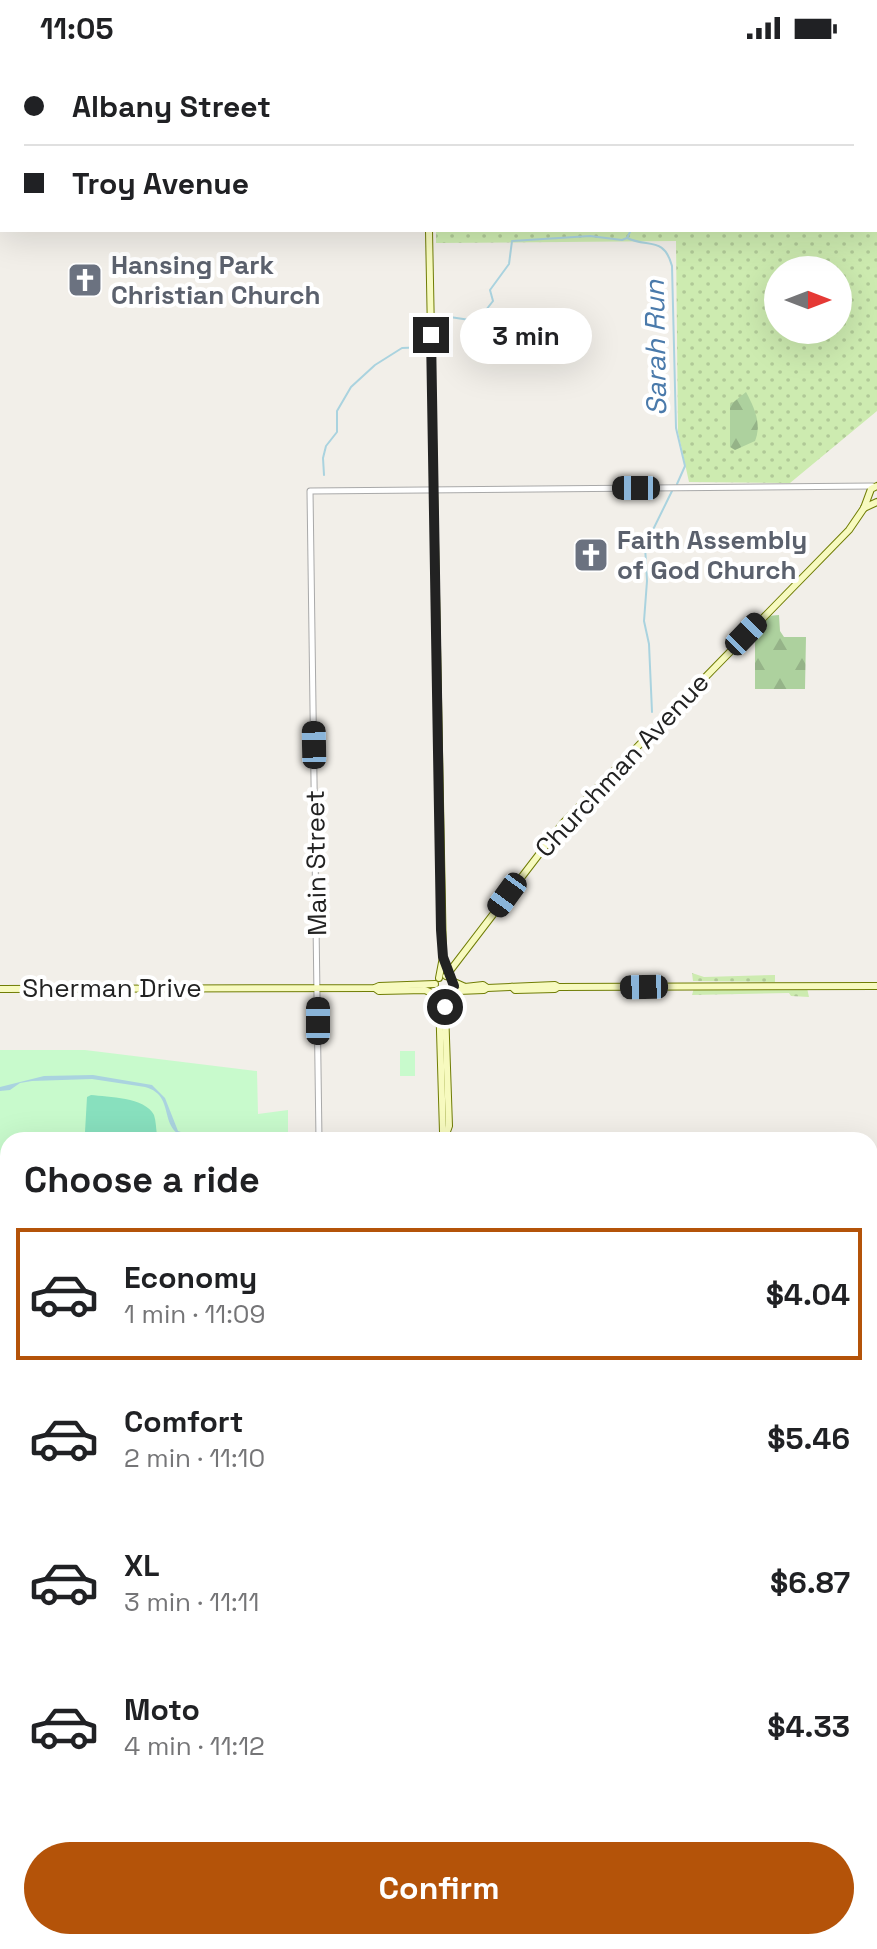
<!DOCTYPE html>
<html lang="en">
<head>
<meta charset="utf-8">
<style>
	body { margin:0; font-family:"Space Grotesk",sans-serif; background:#f6f6f6; color:#202124; height:100vh; display:flex; flex-direction:column; font-size:30px; white-space:nowrap }
	* { box-sizing:border-box; margin:0 }
	p { font-size:26px; color:#757577 }
	.icon { flex:none; width:44px; height:44px; fill:none; stroke:currentColor; stroke-width:2; stroke-linecap:round; stroke-linejoin:round }
	.map { position:relative; flex:1; overflow:hidden }
	.drawer { position:absolute; left:0px; top:1076px; width:878px; height:818px; display:flex; flex-direction:column; background:#fff; border-radius:24px 24px 0 0; box-shadow:0 8px 32px #0002 }
	.drawer>* { flex:none }
	.top-card { position:absolute; left:0px; top:0px; width:878px; height:176px; box-shadow:0 8px 32px #0002; display:grid; align-content:center; height:176px; padding:0 24px; background:#fff }
	.needle { width:52px; rotate:90deg }
	.buttons { position:absolute; left:764px; top:200px; display:grid; gap:16px }
	.buttons a { display:grid; place-items:center; width:88px; height:88px; border-radius:50%; background:#fff; box-shadow:0 8px 32px #0002; font-size:40px }
	.end { position:absolute; width:36px; height:36px; margin:-18px; border:10px solid #222; background:#fff; box-shadow:0 0 0 4px #fff }
	.from { border-radius:50% }
	.bubble { position:absolute; height:56px; border-radius:28px; background:#fff; box-shadow:0 8px 32px #0002; font-size:26px; font-weight:700; line-height:56px; text-align:center }
	.car { position:absolute; width:24px; height:48px; margin:-24px -12px; border-radius:10px; box-shadow:0 0 6px 2px #0007; background:linear-gradient(#222 24%,#8ab4d8 0 40%,#222 0 76%,#8ab4d8 0 86%,#222 0) }
	.top-card b { display:flex; align-items:center; gap:28px; height:76px; font-size:30px }
	.top-card b+b { border-top:2px solid #e0e0e0 }
	.top-card i { width:20px; height:20px; background:#202124 }
	ul { padding:0; list-style:none }
	li { display:flex; align-items:center; gap:24px; height:132px; margin:0 16px 12px; padding:0 8px; border:4px solid transparent; border-radius:0px }
	li div { flex:1 }
	li b { display:block; font-size:30px }
	li em { font-style:normal; font-weight:700 }
	li.current { border-color:#b45309 }
	li>.icon { width:72px; height:72px; stroke-width:1.5 }
	h2 { padding:0 24px; font-size:36px; line-height:96px }
	.cta { display:flex; gap:16px; margin-top:auto; padding:16px 24px }
	.cta a { flex:1; height:92px; border-radius:48px; background:#b45309; color:#fff; font-size:32px; font-weight:700; line-height:92px; text-align:center }
	.status { display:flex; justify-content:space-between; align-items:center; height:56px; padding:0 40px; background:#fff; direction:ltr }
	.status svg { height:22px; fill:currentColor }
	.map>svg:first-child { display:block }
</style>
</head>
<body>
<div class="status"><b>11:05</b><svg viewBox="0 0 49 12"><path d="M0 12V9h3v3zM5 12V6h3v6zM10 12V3h3v9zM15 12V0h3v12zM26 1h20v11H26zM47 4h2v5h-2z"/></svg></div>
<div class="map">
<svg width="877" height="1893" viewBox="0 0 877 1893">
	<defs>
		<pattern id="grass-dots" width="8" height="8" patternUnits="userSpaceOnUse" patternTransform="scale(2)"><rect width="8" height="8" fill="#cdebb0"/><path d="M2 2h.1M6 6h.1" fill="none" stroke="#b0c997" stroke-width="1.8" stroke-linecap="round"/></pattern>
		<pattern id="forest-firs" width="22" height="20" patternUnits="userSpaceOnUse" patternTransform="scale(2)"><rect width="22" height="20" fill="#add19e"/><path d="M5 1l3.5 6h-7zM16 11l3.5 6h-7z" fill="#95b388"/></pattern>
	</defs>
	<rect width="100%" height="100%" fill="#f2efe9"/>
	<!-- grass -->
	<g fill="url(#grass-dots)" fill-rule="evenodd">
		<path d="M434,0H877V355L790,427L689,426L678,376L676,185L436,187V174H876V2ZM778,214H838V274H778Z"/>
		<path d="M692,917L704,921L775,919V926L693,925Z"/>
		<path d="M694,932H807L809,941L791,940L789,937L692,939Z"/>
	</g>
	<!-- forest -->
	<g fill="url(#forest-firs)">
		<path d="M746,336C754,351 762,368 755,385L735,394L730,391V349Z"/>
		<path d="M779,559L780,575L784,581H806L805,633H755V575L767,560Z"/>
	</g>
	<!-- park -->
	<g fill="#c8facc">
		<path d="M0,994H85L257,1015L258,1058L288,1054V1084H8V1213H0Z"/>
		<rect x="400" y="995" width="15" height="25"/>
	</g>
	<!-- pitch -->
	<path fill="#88e0be" d="M91,1039C108,1041 145,1041 154,1059C156,1065 156,1073 157,1079L150,1084H87L85,1076L87,1041Z"/>
	<!-- water -->
	<path fill="#aad3df" d="M93,1019L152,1029L165,1042L178,1075L205,1084C149,1084 182,1041 145,1031L92,1023L32,1025L20,1027L10,1034L0,1035V1031L44,1020Z"/>
	<g fill="none" stroke-linecap="round" stroke-linejoin="round">
		<!-- stream -->
		<g stroke="#aad3df" stroke-width="2">
			<path d="M627,182C648,192 664,180 672,210L676,372L685,410L677,428"/>
			<path d="M435,286L437,269L443,260L470,264L486,254L493,245L490,234L509,208L512,185L590,180L622,184L627,182L631,174"/>
			<path d="M324,419L323,402L326,390L337,376V355L351,331L375,309L402,292L428,291"/>
			<path d="M652,656L649,588L644,565L647,525L645,490L672,435"/>
		</g>
		<defs>
			<g id="tertiary">
				<path d="M319,1084L310,435L873,430"/>
				<path d="M0,1431H8"/>
				<path d="M870,1465L877,1457"/>
				<path d="M0,1578L8,1563"/>
				<path d="M0,1678H8"/>
				<path d="M0,1803H8"/>
				<path d="M0,1864H8"/>
				<path d="M332,1886V1893"/>
				<path d="M723,1886V1893"/>
				<path d="M511,1893L516,1886"/>
			</g>
			<g id="secondary">
				<path d="M427,0V2"/>
				<path d="M429,174L443,901L439,922"/>
				<path d="M864,452L877,446"/>
				<path d="M443,901L449,921"/>
				<path d="M446,920L563,767L849,474L864,452L871,433L877,430"/>
				<path d="M454,926L465,931L483,929L487,932L555,929L558,931L877,930"/>
				<path d="M512,931L515,934L555,933L558,931"/>
				<path d="M375,932L379,935L425,934L445,943L458,935L484,934L487,932"/>
				<path d="M0,933L375,932L379,930L435,928"/>
				<path d="M439,942L443,1076L445,1084"/>
				<path d="M445,1081L449,1070L445,953L450,941"/>
				<path d="M456,1886V1893"/>
			</g>
		</defs>
		<!-- tertiary casing -->
		<use href="#tertiary" stroke="#a9a9a9" stroke-width="7"/>
		<!-- secondary casing -->
		<use href="#secondary" stroke="#707d05" stroke-width="8"/>
		<!-- tertiary -->
		<use href="#tertiary" stroke="#fff" stroke-width="5"/>
		<!-- secondary -->
		<use href="#secondary" stroke="#f7fabf" stroke-width="6"/>
	</g>
	<g fill="none" stroke-linecap="round" stroke-linejoin="round">
		<!-- route -->
		<path stroke="#222" stroke-width="10" d="M431,279L441,874L443,901L454,930L445,951"/>
	</g>
	<!-- icons -->
	<defs>
		<symbol id="church-square" viewBox="-11 -11 22 22"><rect x="-9" y="-9" width="18" height="18" rx="4" fill="#6b7280" stroke="#fff"/><path d="M-1.2-6h2.4v3.5h3.3v2.4h-3.3V6h-2.4V-.1h-3.3v-2.4h3.3Z" fill="#fff"/></symbol>
	</defs>
	<g fill-rule="evenodd">
		<use href="#church-square" x="65" y="204" width="40" height="40"/>
		<use href="#church-square" x="571" y="479" width="40" height="40"/>
	</g>
	<g text-anchor="middle" stroke-width="8" stroke-linejoin="round" paint-order="stroke">
		<!-- worship labels -->
		<g font-size="26" font-weight="bold" fill="#5b616d" stroke="#fff" text-anchor="start">
			<text x="111" y="218">Hansing Park<tspan x="111" dy="30">Christian Church</tspan></text>
			<text x="617" y="493">Faith Assembly<tspan x="617" dy="30">of God Church</tspan></text>
		</g>
		<!-- street labels -->
		<g font-size="26" fill="#222" stroke="#fff">
			<text transform="translate(622 709) rotate(-47)" y="9">Churchman Avenue</text>
			<text transform="translate(316 807) rotate(-91)" y="9">Main Street</text>
			<text x="112" y="941">Sherman Drive</text>
		</g>
		<!-- water labels -->
		<g font-size="28" font-style="italic" fill="#4a7aab" stroke="#fff">
			<text transform="translate(655 292) rotate(-91)" y="10">Sarah Run</text>
		</g>
	</g>
</svg>
<div class="buttons">
<a><svg class="needle" viewBox="-14 -14 28 28"><path d="M0-13l5 13h-10z" fill="#e53935"/><path d="M0 13l5-13h-10z" fill="#757577"/></svg></a>
</div>
<i class="end from" style="left:445px;top:951px"></i>
<i class="end" style="left:431px;top:279px"></i>
<div class="bubble" style="left:460px;top:252px;width:132px">3 min</div>
<i class="car" style="left:636px;top:432px;rotate:270deg"></i>
<i class="car" style="left:746px;top:578px;rotate:44deg"></i>
<i class="car" style="left:314px;top:689px;rotate:359deg"></i>
<i class="car" style="left:507px;top:839px;rotate:216deg"></i>
<i class="car" style="left:644px;top:931px;rotate:269deg"></i>
<i class="car" style="left:318px;top:965px;rotate:0deg"></i>
<div class="top-card">
<b><i class="from"></i>Albany Street</b>
<b><i></i>Troy Avenue</b>
</div>
<section class="drawer">
<h2>Choose a ride</h2>
<ul>
<li class="current"><svg class="icon" aria-label="car" viewBox="0 0 24 24"><path d="M5 17H2v-5l4-1 3-4h7l3 4 3 1v5h-3M9 17h6M6 11h13"/><circle cx="7" cy="17" r="2"/><circle cx="17" cy="17" r="2"/></svg><div><b>Economy</b><p>1 min · 11:09</p></div><em>$4.04</em></li>
<li><svg class="icon" aria-label="car" viewBox="0 0 24 24"><path d="M5 17H2v-5l4-1 3-4h7l3 4 3 1v5h-3M9 17h6M6 11h13"/><circle cx="7" cy="17" r="2"/><circle cx="17" cy="17" r="2"/></svg><div><b>Comfort</b><p>2 min · 11:10</p></div><em>$5.46</em></li>
<li><svg class="icon" aria-label="car" viewBox="0 0 24 24"><path d="M5 17H2v-5l4-1 3-4h7l3 4 3 1v5h-3M9 17h6M6 11h13"/><circle cx="7" cy="17" r="2"/><circle cx="17" cy="17" r="2"/></svg><div><b>XL</b><p>3 min · 11:11</p></div><em>$6.87</em></li>
<li><svg class="icon" aria-label="car" viewBox="0 0 24 24"><path d="M5 17H2v-5l4-1 3-4h7l3 4 3 1v5h-3M9 17h6M6 11h13"/><circle cx="7" cy="17" r="2"/><circle cx="17" cy="17" r="2"/></svg><div><b>Moto</b><p>4 min · 11:12</p></div><em>$4.33</em></li>
</ul>
<div class="cta"><a>Confirm</a></div>
</section>
</div>
</body>
</html>
